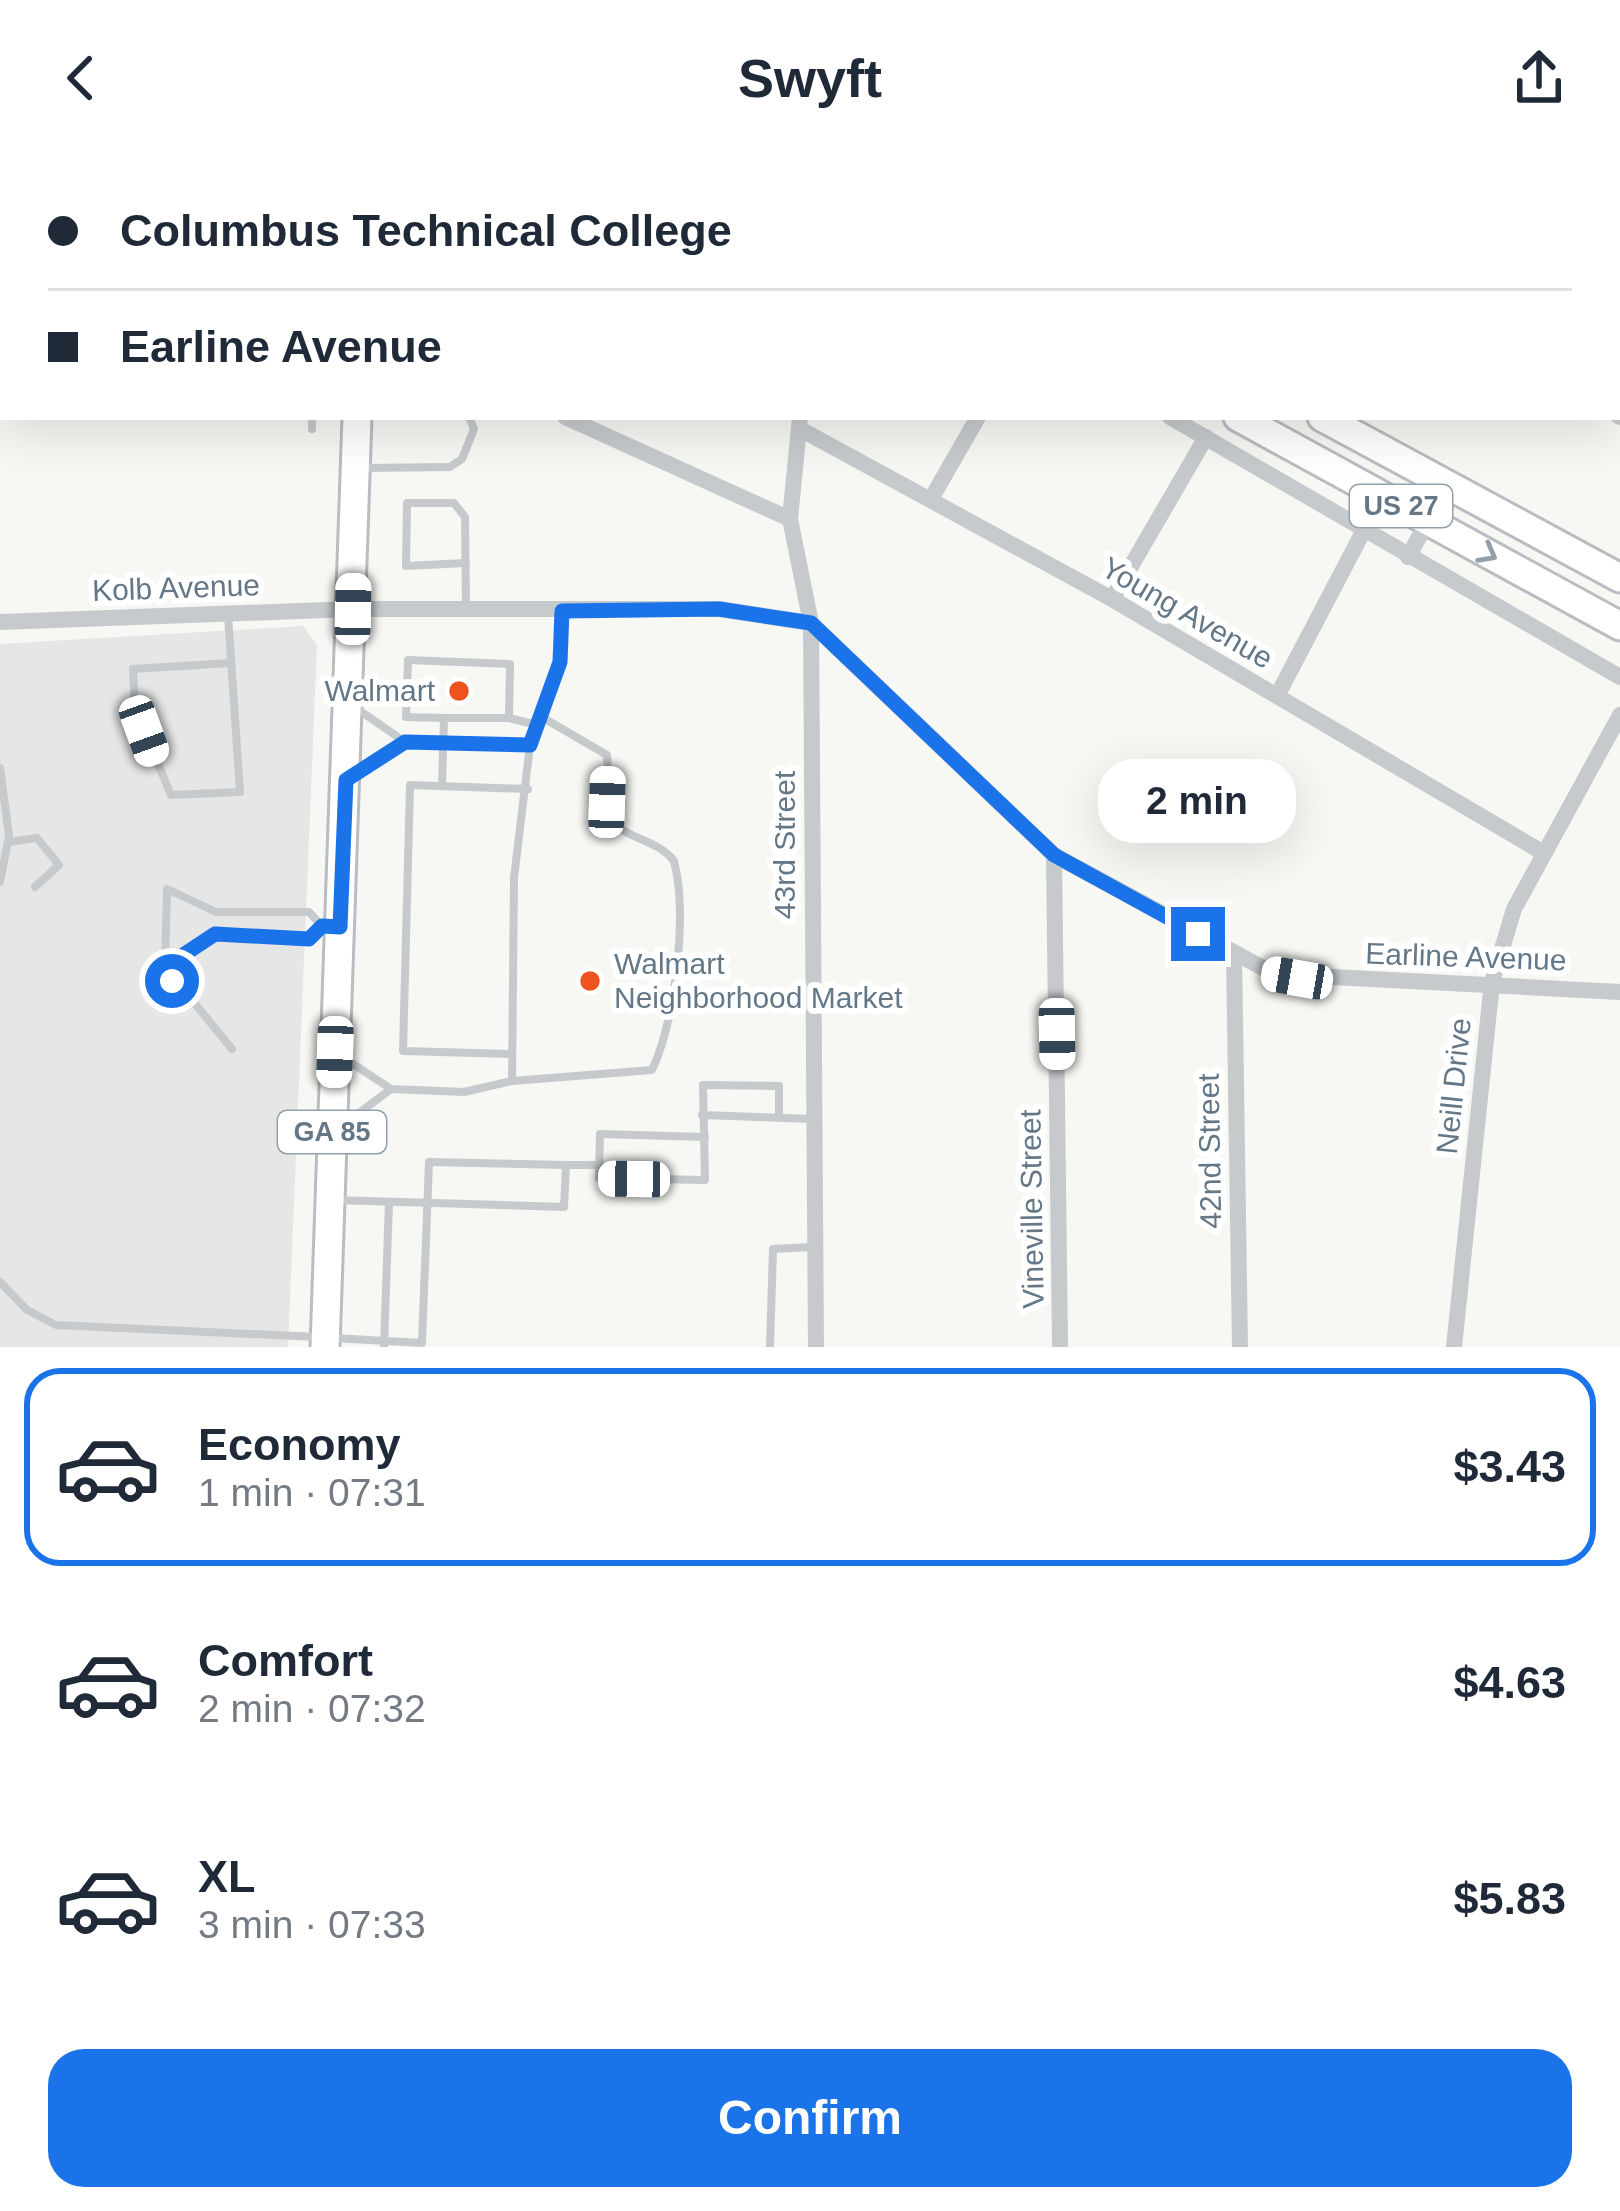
<!DOCTYPE html>
<html lang="en">
<head>
<meta charset="utf-8">
<style>
	body { margin:0; font-family:Helvetica,sans-serif; background:#f2f2f3; color:#1f2937; height:100vh; display:flex; flex-direction:column; font-size:45px; white-space:nowrap }
	* { box-sizing:border-box; margin:0 }
	p { font-size:39px; color:#747a83 }
	.icon { flex:none; width:66px; height:66px; fill:none; stroke:currentColor; stroke-width:2; stroke-linecap:round; stroke-linejoin:round }
	.map { position:relative; height:1191px; overflow:hidden }
	.sheet { display:flex; flex-direction:column; background:#fff; flex:1 }
	.sheet>* { flex:none }
	.guide { position:absolute; left:0px; top:0px; width:1620px; height:264px; box-shadow:0 12px 48px #0002; display:grid; align-content:center; height:264px; padding:0 48px; background:#fff }
	.end { position:absolute; width:54px; height:54px; margin:-27px; border:15px solid #1a73e8; background:#fff; box-shadow:0 0 0 6px #fff }
	.from { border-radius:50% }
	.bubble { position:absolute; height:84px; border-radius:36px; background:#fff; box-shadow:0 12px 48px #0002; font-size:39px; font-weight:600; line-height:84px; text-align:center }
	.car { position:absolute; width:36px; height:72px; margin:-36px -18px; border-radius:15px; box-shadow:0 0 9px 3px #0007; background:linear-gradient(#fff 24%,#345 0 40%,#fff 0 76%,#345 0 86%,#fff 0) }
	.guide b { display:flex; align-items:center; gap:42px; height:114px; font-size:45px }
	.guide b+b { border-top:3px solid #e0e1e3 }
	.guide i { width:30px; height:30px; background:#1f2937 }
	ul { padding:21px 0 0; list-style:none }
	li { display:flex; align-items:center; gap:36px; height:198px; margin:0 24px 18px; padding:0 24px; border:6px solid transparent; border-radius:36px }
	li div { flex:1 }
	li b { display:block; font-size:45px }
	li em { font-style:normal; font-weight:600 }
	li.current { border-color:#1a73e8 }
	li>.icon { width:108px; height:108px; stroke-width:1.5 }
	.cta { display:flex; gap:24px; margin-top:auto; padding:24px 48px }
	.cta a { flex:1; height:138px; border-radius:36px; background:#1a73e8; color:#fff; font-size:48px; font-weight:600; line-height:138px; text-align:center }
	header { display:flex; justify-content:space-between; align-items:center; height:156px; padding:0 48px; background:#fff; font-size:54px; font-weight:600 }
	.map>svg:first-child { display:block }
</style>
</head>
<body>
<header><svg class="icon" aria-label="back" viewBox="0 0 24 24"><path d="M15 5l-7 7 7 7"/></svg>Swyft<svg class="icon" aria-label="share" viewBox="0 0 24 24"><path d="M12 15V3M7 8l5-5 5 5M5 13v7h14v-7"/></svg></header>
<div class="map">
<svg width="1620" height="1191" viewBox="0 0 1620 1191">
	<rect width="100%" height="100%" fill="#f7f7f4"/>
	<!-- built -->
	<path fill="#e5e6e5" d="M303,470L317,489L288,1191H0V488Z"/>
	<g fill="none" stroke-linecap="round" stroke-linejoin="round">
		<defs>
			<g id="primary">
				<path d="M746,0L753,3"/>
				<path d="M840,0L846,3"/>
				<path d="M353,3L354,0"/>
				<path d="M374,3V0"/>
				<path d="M1238,261L1620,470"/>
				<path d="M1322,261L1620,422"/>
				<path d="M325,1191L357,261"/>
			</g>
		</defs>
		<!-- primary casing -->
		<use href="#primary" stroke="#b9bdc1" stroke-width="33"/>
		<!-- lane -->
		<g stroke="#c6cacd" stroke-width="8">
			<path d="M316,3V0"/>
			<path d="M312,273V261"/>
			<path d="M364,312L450,311L462,303L474,273L469,261"/>
			<path d="M466,407L406,410L407,347H454L465,361L466,453"/>
			<path d="M228,459L240,636L171,639L135,553L133,513L231,507"/>
			<path d="M356,552L405,586L530,589"/>
			<path d="M444,562H509"/>
			<path d="M0,612L9,680L0,726"/>
			<path d="M351,621L405,586"/>
			<path d="M442,630L444,562L406,561L408,504L510,508L509,562L537,569"/>
			<path d="M9,686L37,682L59,709L35,731"/>
			<path d="M165,811L215,778L309,783L322,770"/>
			<path d="M232,893L165,811L167,733L216,756H309L322,770L333,771"/>
			<path d="M512,898L403,895L410,629L528,633"/>
			<path d="M341,900L391,933L464,936L512,925L514,722L530,589L560,505L562,456"/>
			<path d="M512,925L652,914C675,865 688,758 674,705C658,684 630,684 611,665L607,599L540,560"/>
			<path d="M702,959L814,963"/>
			<path d="M339,972L391,933"/>
			<path d="M705,981L600,978L599,1022L705,1024L703,929L779,930V961"/>
			<path d="M566,1009H599"/>
			<path d="M0,1126L27,1154L56,1169L318,1181"/>
			<path d="M333,1182L422,1187L429,1006L566,1009L564,1051L333,1044"/>
			<path d="M384,1191L389,1046"/>
			<path d="M770,1191L773,1093L812,1091"/>
		</g>
		<!-- street -->
		<g stroke="#c6cacd" stroke-width="16">
			<path d="M608,0L613,3"/>
			<path d="M1159,0L1165,3"/>
			<path d="M1373,3L1375,0"/>
			<path d="M1617,49L1620,44"/>
			<path d="M0,206L3,205"/>
			<path d="M1617,259L1620,261"/>
			<path d="M565,261L790,363"/>
			<path d="M800,261L790,363L811,467L816,1191"/>
			<path d="M1170,261L1620,521"/>
			<path d="M800,273L1112,443L1542,696"/>
			<path d="M931,343L978,261"/>
			<path d="M1408,401L1428,365"/>
			<path d="M1112,443L1206,281"/>
			<path d="M0,466L353,453H719L811,467L1054,699L1274,818L1620,836"/>
			<path d="M1277,540L1363,376"/>
			<path d="M1054,699L1060,1191"/>
			<path d="M1234,798L1240,1191"/>
			<path d="M1454,1191L1492,826L1514,753L1620,559"/>
		</g>
		<!-- primary -->
		<use href="#primary" stroke="#fff" stroke-width="27"/>
	</g>
	<!-- one-way arrows -->
	<defs><path id="oneway-chevron" d="M-2-3.5L2.5 0L-2 3.5" fill="none" stroke-width="1.6" stroke-linecap="round" stroke-linejoin="round" transform="scale(3)"/></defs>
	<use stroke="#92a0ab" href="#oneway-chevron" transform="translate(1488 398) rotate(29)"/>
	<g fill="none" stroke-linecap="round" stroke-linejoin="round">
		<!-- route -->
		<path stroke="#1a73e8" stroke-width="15" d="M172,825L165,811L215,778L309,783L322,770L340,771L346,624L405,586L530,589L560,506L562,455L719,453L811,467L1054,699L1198,778"/>
	</g>
	<!-- markers -->
	<g fill="#ee521d" stroke="#fff" stroke-width="4.5">
		<circle cx="459" cy="535" r="12"/>
		<circle cx="590" cy="825" r="12"/>
	</g>
	<g text-anchor="middle" stroke-width="12" stroke-linejoin="round" paint-order="stroke">
		<!-- shield labels -->
		<g fill="#fff" stroke="#92a0ab" stroke-width="3">
			<rect x="1350" y="329" width="102" height="42" rx="9"/>
			<rect x="278" y="955" width="108" height="42" rx="9"/>
		</g>
		<g font-size="27" font-weight="bold" fill="#647787">
			<text x="1401" y="359">US 27</text>
			<text x="332" y="985">GA 85</text>
		</g>
		<!-- street labels -->
		<g font-size="30" fill="#647787" stroke="#fff">
			<text transform="translate(176 432) rotate(-2)" y="10">Kolb Avenue</text>
			<text transform="translate(1187 457) rotate(30)" y="10">Young Avenue</text>
			<text transform="translate(785 689) rotate(-90)" y="10">43rd Street</text>
			<text transform="translate(1466 801) rotate(2)" y="10">Earline Avenue</text>
			<text transform="translate(1454 930) rotate(-84)" y="10">Neill Drive</text>
			<text transform="translate(1210 995) rotate(-91)" y="10">42nd Street</text>
			<text transform="translate(1032 1053) rotate(-91)" y="10">Vineville Street</text>
		</g>
		<!-- poi labels -->
		<g font-size="30" fill="#647787" stroke="#fff" text-anchor="end">
			<text x="435" y="545">Walmart</text>
			<text x="614" y="818" text-anchor="start">Walmart<tspan x="614" dy="34">Neighborhood Market</tspan></text>
		</g>
	</g>
</svg>
<i class="end from" style="left:172px;top:825px"></i>
<i class="end" style="left:1198px;top:778px"></i>
<div class="bubble" style="left:1098px;top:603px;width:198px">2 min</div>
<i class="car" style="left:353px;top:453px;rotate:1deg"></i>
<i class="car" style="left:144px;top:575px;rotate:160deg"></i>
<i class="car" style="left:607px;top:646px;rotate:2deg"></i>
<i class="car" style="left:1297px;top:822px;rotate:280deg"></i>
<i class="car" style="left:1057px;top:878px;rotate:179deg"></i>
<i class="car" style="left:335px;top:896px;rotate:182deg"></i>
<i class="car" style="left:634px;top:1023px;rotate:271deg"></i>
<div class="guide">
<b><i class="from"></i>Columbus Technical College</b>
<b><i></i>Earline Avenue</b>
</div>
</div>
<section class="sheet">
<ul>
<li class="current"><svg class="icon" aria-label="car" viewBox="0 0 24 24"><path d="M5 17H2v-5l4-1 3-4h7l3 4 3 1v5h-3M9 17h6M6 11h13"/><circle cx="7" cy="17" r="2"/><circle cx="17" cy="17" r="2"/></svg><div><b>Economy</b><p>1 min · 07:31</p></div><em>$3.43</em></li>
<li><svg class="icon" aria-label="car" viewBox="0 0 24 24"><path d="M5 17H2v-5l4-1 3-4h7l3 4 3 1v5h-3M9 17h6M6 11h13"/><circle cx="7" cy="17" r="2"/><circle cx="17" cy="17" r="2"/></svg><div><b>Comfort</b><p>2 min · 07:32</p></div><em>$4.63</em></li>
<li><svg class="icon" aria-label="car" viewBox="0 0 24 24"><path d="M5 17H2v-5l4-1 3-4h7l3 4 3 1v5h-3M9 17h6M6 11h13"/><circle cx="7" cy="17" r="2"/><circle cx="17" cy="17" r="2"/></svg><div><b>XL</b><p>3 min · 07:33</p></div><em>$5.83</em></li>
</ul>
<div class="cta"><a>Confirm</a></div>
</section>
</body>
</html>
